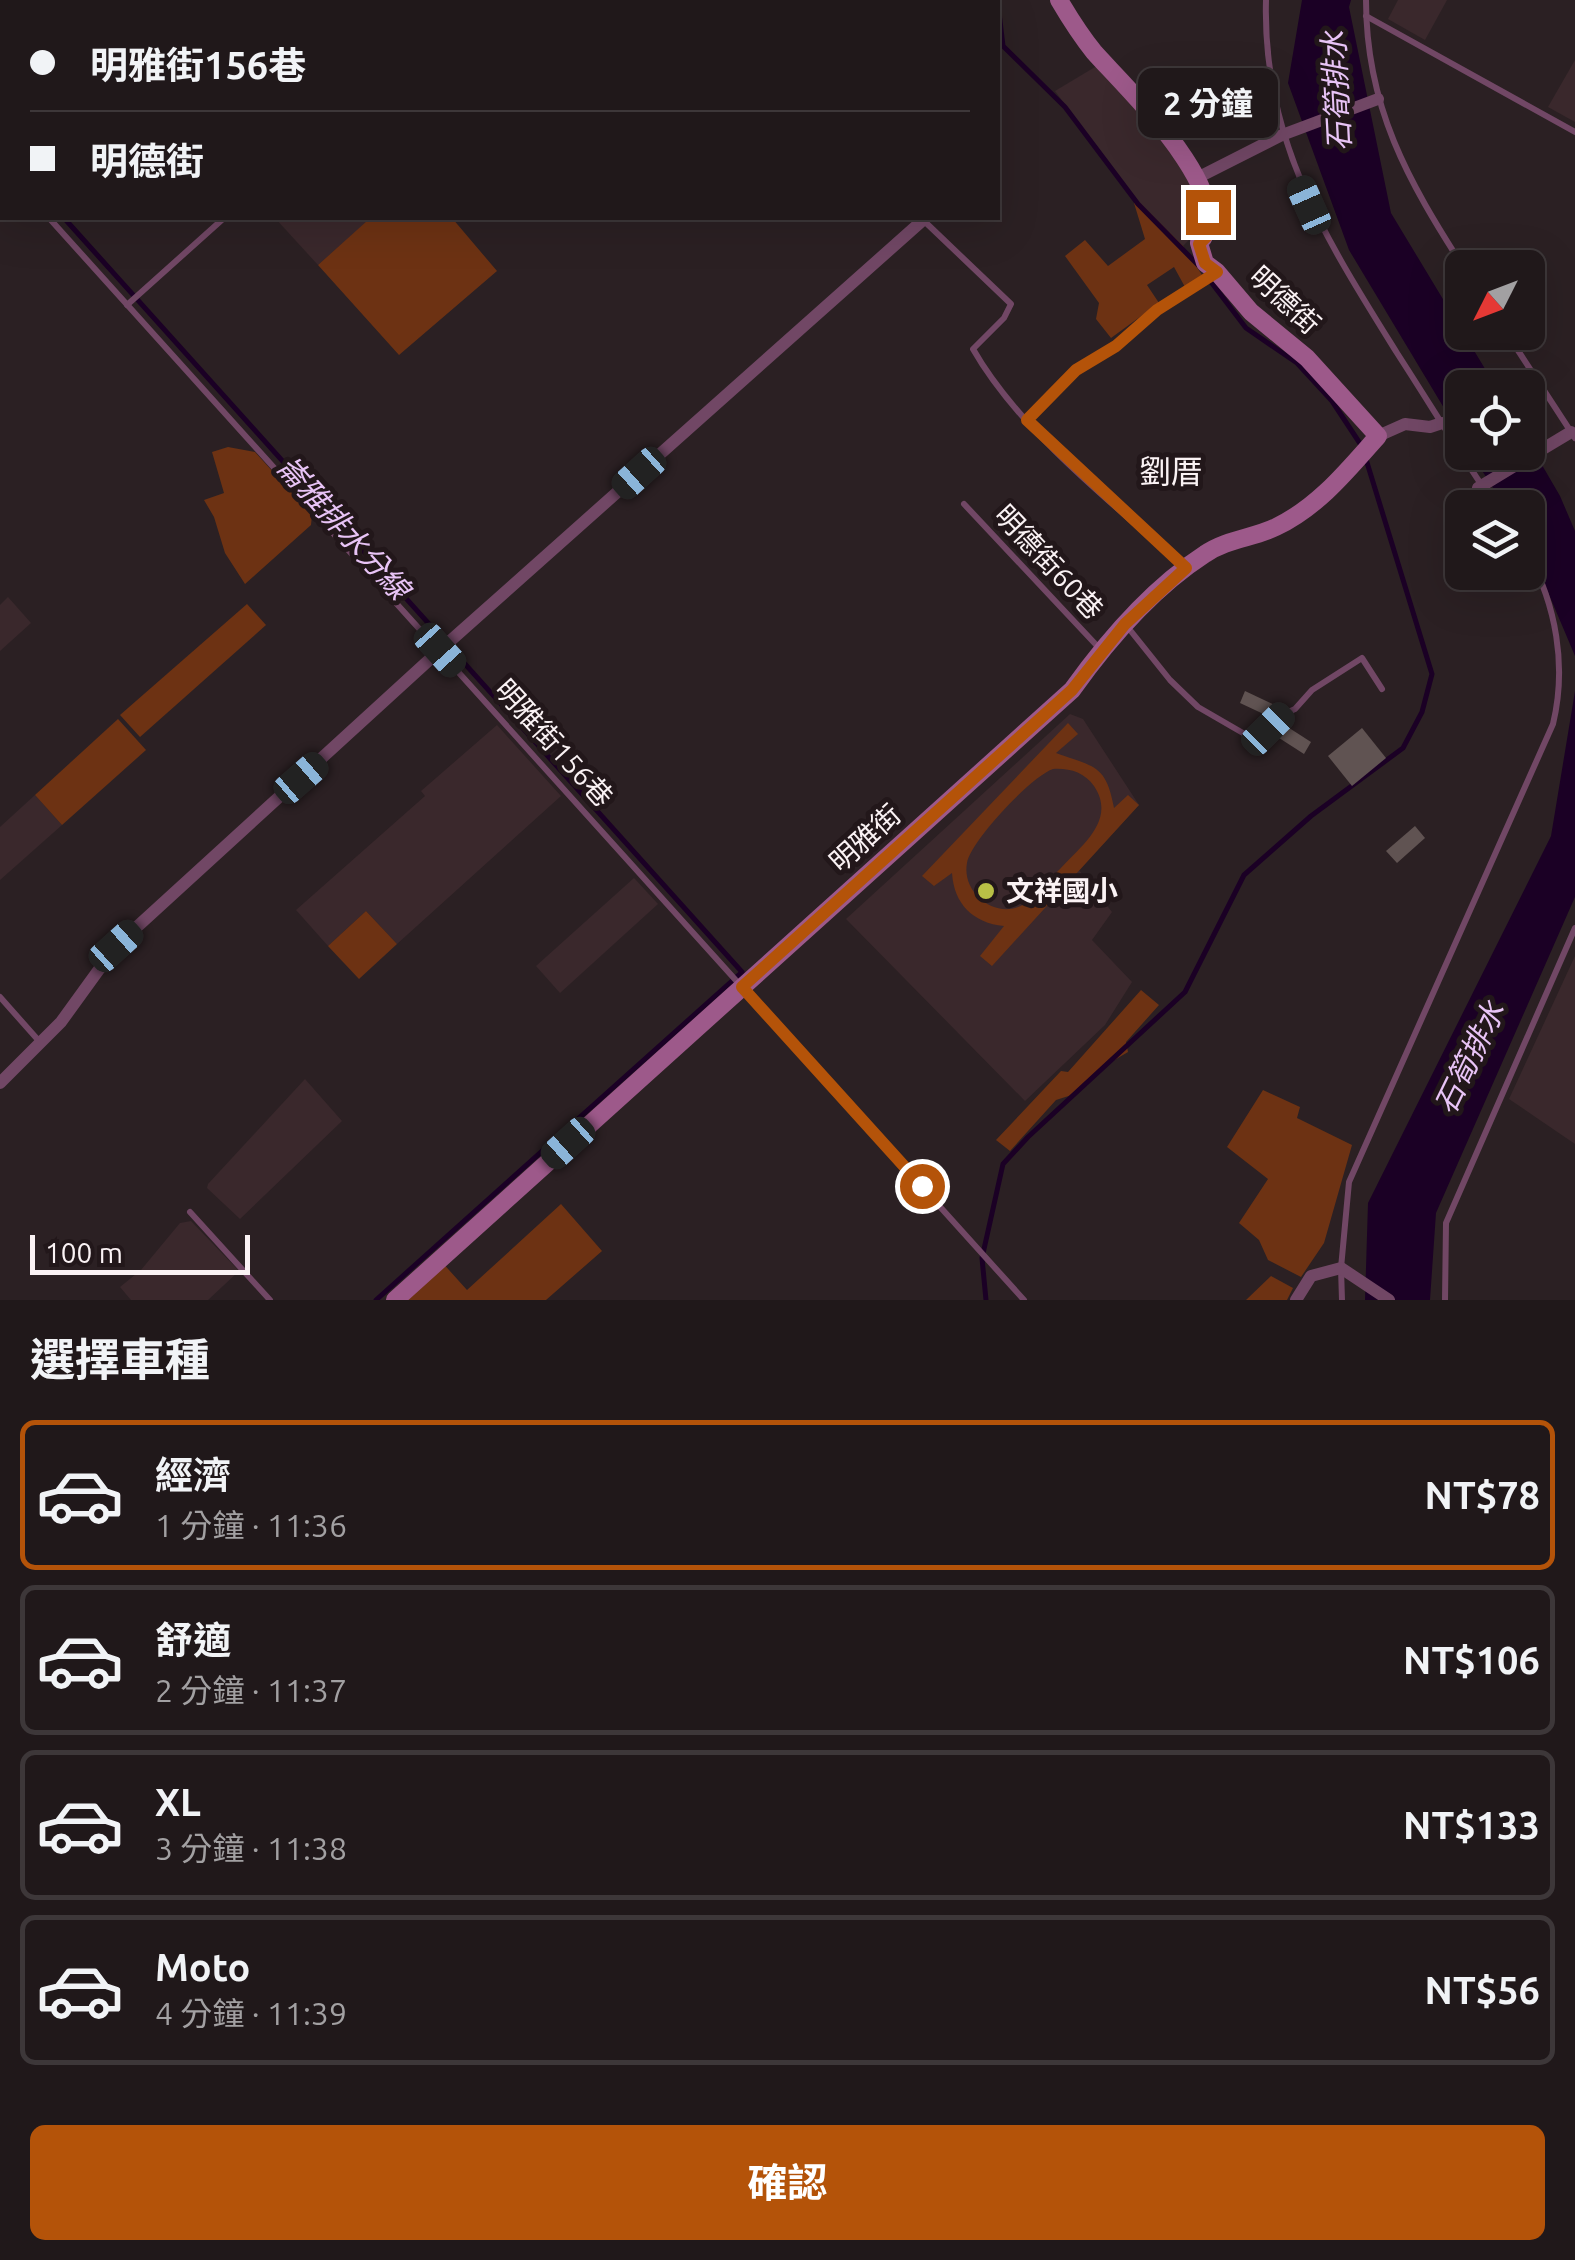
<!DOCTYPE html>
<html lang="zh-TW">
<head>
<meta charset="utf-8">
<style>
	body { margin:0; font-family:Ubuntu,"Noto Sans TC",sans-serif; background:#282123; color:#f1f3f6; height:100vh; display:flex; flex-direction:column; font-size:38px; white-space:nowrap }
	* { box-sizing:border-box; margin:0 }
	p { font-size:32px; color:#a2a0a2 }
	.icon { flex:none; width:55px; height:55px; fill:none; stroke:currentColor; stroke-width:2; stroke-linecap:round; stroke-linejoin:round }
	.map { position:relative; height:1300px; overflow:hidden }
	.panel { display:flex; flex-direction:column; background:#20181a; flex:1 }
	.panel>* { flex:none }
	.banner { position:absolute; left:0px; top:0px; width:1000px; height:220px; box-shadow:0 10px 40px #0002,0 0 0 2px #3d3739; display:grid; align-content:center; height:220px; padding:0 30px; background:#20181a }
	.needle { width:65px; rotate:228deg }
	.controls { position:absolute; left:1445px; top:250px; display:grid; gap:20px }
	.controls a { display:grid; place-items:center; width:100px; height:100px; border-radius:15px; background:#20181a; box-shadow:0 10px 40px #0002,0 0 0 2px #3d3739; font-size:50px }
	.scale { position:absolute; left:30px; bottom:25px; width:220px; box-sizing:border-box; padding-left:10px; border:5px solid #faf2f4; border-top:0; font-size:28px; line-height:35px; white-space:nowrap; color:#faf2f4; -webkit-text-stroke:8px #22171a; paint-order:stroke }
	.end { position:absolute; width:45px; height:45px; margin:-22px; border:12px solid #b45309; background:#fff; box-shadow:0 0 0 5px #fff }
	.from { border-radius:50% }
	.bubble { position:absolute; height:70px; border-radius:15px; background:#20181a; box-shadow:0 10px 40px #0002,0 0 0 2px #3d3739; font-size:32px; font-weight:700; line-height:70px; text-align:center }
	.car { position:absolute; width:30px; height:60px; margin:-30px -15px; border-radius:12px; box-shadow:0 0 8px 2px #0007; background:linear-gradient(#222 24%,#8ab4d8 0 40%,#222 0 76%,#8ab4d8 0 86%,#222 0) }
	.banner b { display:flex; align-items:center; gap:35px; height:95px; font-size:38px }
	.banner b+b { border-top:2px solid #3d3739 }
	.banner i { width:25px; height:25px; background:#f1f3f6 }
	ul { padding:0; list-style:none }
	li { display:flex; align-items:center; gap:30px; height:150px; margin:0 20px 15px; padding:0 10px; border:5px solid #3d3739; border-radius:15px }
	li div { flex:1 }
	li b { display:block; font-size:38px }
	li em { font-style:normal; font-weight:700 }
	li.active { border-color:#b45309 }
	li>.icon { width:90px; height:90px; stroke-width:1.5 }
	h2 { padding:0 30px; font-size:45px; line-height:120px }
	.button { display:flex; gap:20px; margin-top:auto; padding:20px 30px }
	.button a { flex:1; height:115px; border-radius:15px; background:#b45309; color:#fff; font-size:40px; font-weight:700; line-height:115px; text-align:center }
	.map>svg:first-child { display:block }
</style>
</head>
<body>
<div class="map">
<svg width="1575" height="1300" viewBox="0 0 1575 1300">
	<rect width="100%" height="100%" fill="#2b2023"/>
	<!-- built -->
	<g fill="#3a282c">
		<path d="M1398,0H1447L1425,40L1388,19Z"/>
		<path d="M1575,60V122L1548,107Z"/>
		<path d="M1105,61L1159,122L1208,220L1183,246L1137,200L1055,91Z"/>
		<path d="M275,218H365L368,221L318,265Z"/>
		<path d="M8,597L31,623L0,651V605Z"/>
		<path d="M1070,714L1083,719L1139,805L1079,870L1112,912L1092,940L1132,982L1105,1025L1025,1101L846,919Z"/>
		<path d="M497,725L561,796L397,944L366,911L328,946L296,910L425,796L421,791Z"/>
		<path d="M35,795L62,825L0,880V827Z"/>
		<path d="M634,878L658,904L560,993L536,966Z"/>
		<path d="M1575,956V1144L1509,1099Z"/>
		<path d="M305,1079L342,1121L240,1219L207,1188L208,1184Z"/>
		<path d="M191,1221L239,1271L208,1300H131L120,1287L141,1270L180,1223Z"/>
	</g>
	<!-- green -->
	<g fill="#6d3213" fill-rule="evenodd">
		<path d="M1137,200L1183,246L1202,275L1185,287L1174,267L1147,285L1159,303L1111,338L1096,319L1099,303L1065,256L1085,240L1108,266L1145,239L1134,203Z"/>
		<path d="M365,218H452L497,271L399,355L318,265L367,221Z"/>
		<path d="M228,447L255,452L312,515L311,525L245,584L225,553L214,517L204,500L224,493L212,452Z"/>
		<path d="M247,604L266,625L140,737L120,715Z"/>
		<path d="M118,719L146,750L62,825L35,795Z"/>
		<path d="M1068,723L1078,734L1056,753C1094,767 1106,764 1114,808L1128,795L1139,805L992,966L980,956L1004,926C973,923 954,904 952,873L934,886L922,876ZM1053,769C1069,768 1084,772 1094,786C1117,820 1081,846 1060,869C1049,879 1039,893 1027,902C1000,923 961,895 967,863C970,841 1033,775 1053,769Z"/>
		<path d="M366,911L397,944L359,979L328,946Z"/>
		<path d="M1141,990L1159,1005L1126,1042L1128,1052L1106,1065L1078,1093L1056,1100L1010,1151L996,1140L1061,1071L1068,1072Z"/>
		<path d="M1263,1090L1300,1107L1297,1118L1352,1145L1324,1243L1301,1277L1268,1260L1259,1240L1239,1223L1268,1179L1227,1147Z"/>
		<path d="M561,1204L602,1251L546,1300H398L440,1260L467,1290Z"/>
		<path d="M1271,1276L1293,1288L1287,1300H1246Z"/>
	</g>
	<!-- water -->
	<g fill="#1b0025">
		<path d="M1302,0H1351L1349,7L1391,213L1496,387L1462,388V438L1349,250L1288,83Z"/>
		<path d="M1528,441L1560,496L1575,531V656L1528,545V508L1505,507L1471,453L1528,452Z"/>
		<path d="M1575,691V897L1436,1213L1430,1300H1365L1368,1203L1551,836Z"/>
	</g>
	<g fill="none" stroke-linecap="round" stroke-linejoin="round">
		<!-- stream -->
		<g stroke="#1b0025" stroke-width="5">
			<path d="M998,4L1003,46L1065,107L1138,204L1199,266"/>
			<path d="M0,146L2,149"/>
			<path d="M64,218L742,972L376,1300"/>
			<path d="M1208,278L1246,328L1297,363L1332,401L1361,445"/>
			<path d="M986,1300L982,1258L1003,1164L1028,1137L1185,992L1244,875L1311,816L1403,748L1422,712L1432,674L1365,456"/>
		</g>
	</g>
	<!-- building -->
	<g fill="#605352">
		<path d="M1245,691L1279,707L1274,719L1240,703Z"/>
		<path d="M1283,724L1311,742L1304,754L1276,736Z"/>
		<path d="M1362,728L1386,758L1352,786L1328,756Z"/>
		<path d="M1415,826L1425,838L1397,863L1386,851Z"/>
	</g>
	<g fill="none" stroke-linecap="round" stroke-linejoin="round">
		<!-- lane -->
		<g stroke="#714765" stroke-width="6">
			<path d="M856,0V2"/>
			<path d="M1266,0C1262,140 1326,239 1397,353C1430,404 1462,457 1497,508"/>
			<path d="M1366,0C1366,107 1408,181 1464,268"/>
			<path d="M462,2L465,0"/>
			<path d="M1366,16L1575,132"/>
			<path d="M0,162L2,165"/>
			<path d="M49,218L1024,1300"/>
			<path d="M922,219L1011,304L1004,318L973,349C1019,430 1115,506 1185,567"/>
			<path d="M127,305L224,218"/>
			<path d="M1506,332L1575,438"/>
			<path d="M1027,420L1076,369L1115,346L1157,310L1214,274"/>
			<path d="M964,504L1100,649"/>
			<path d="M1126,625L1170,680L1198,707L1255,740L1284,714L1295,709L1312,690L1362,658L1382,689"/>
			<path d="M0,997L39,1041"/>
			<path d="M190,1212L270,1300"/>
			<path d="M1342,1300L1341,1268L1349,1182L1553,724C1567,666 1556,605 1528,554"/>
			<path d="M1445,1300L1446,1223L1575,928"/>
		</g>
		<!-- street -->
		<g stroke="#714765" stroke-width="12">
			<path d="M1197,178L1282,135L1378,99"/>
			<path d="M1378,436L1405,424L1430,427L1442,423"/>
			<path d="M0,1083L61,1022L116,946L440,650L923,220"/>
			<path d="M1296,1300L1311,1276L1341,1268L1389,1300"/>
		</g>
		<!-- secondary -->
		<path stroke="#9d598a" stroke-width="18" d="M395,1300L1072,690C1107,641 1154,587 1205,554C1227,539 1253,538 1276,527C1318,507 1347,471 1378,436L1307,358L1251,312L1217,272L1205,263L1199,243C1243,198 1123,85 1094,52C1081,36 1069,17 1059,0"/>
		<!-- street-bridge -->
		<path stroke="#714765" stroke-width="12" d="M1478,488L1571,432"/>
	</g>
	<g fill="none" stroke-linecap="round" stroke-linejoin="round">
		<!-- route -->
		<path stroke="#b45309" stroke-width="12" d="M922,1186L742,987L1072,690L1125,624L1186,568L1027,420L1076,370L1116,346L1157,310L1217,272L1205,263L1199,244L1208,235V212"/>
	</g>
	<!-- markers -->
	<circle fill="#b9c046" stroke="#22171a" stroke-width="4" cx="986" cy="891" r="10"/>
	<g text-anchor="middle" stroke-width="10" stroke-linejoin="round" paint-order="stroke">
		<!-- street labels -->
		<g font-size="28" fill="#faf2f4" stroke="#22171a">
			<text transform="translate(1285 300) rotate(43)" y="10">明德街</text>
			<text transform="translate(1049 562) rotate(47)" y="10">明德街60巷</text>
			<text transform="translate(554 743) rotate(48)" y="10">明雅街156巷</text>
			<text transform="translate(865 838) rotate(-42)" y="10">明雅街</text>
		</g>
		<!-- poi labels -->
		<g font-size="28" font-weight="bold" fill="#faf2f4" stroke="#22171a" text-anchor="start">
			<text x="1006" y="901">文祥國小</text>
		</g>
		<!-- water labels -->
		<g font-size="30" font-style="italic" fill="#e8c4f6" stroke="#22171a">
			<text transform="translate(1337 91) rotate(-93)" y="10">石筍排水</text>
			<text transform="translate(343 528) rotate(48)" y="10">崙雅排水分線</text>
			<text transform="translate(1470 1058) rotate(-64)" y="10">石筍排水</text>
		</g>
		<!-- quarter labels -->
		<g font-size="32" fill="#faf2f4" stroke="#22171a">
			<text x="1171" y="483">劉厝</text>
		</g>
	</g>
</svg>
<div class="controls">
<a><svg class="needle" viewBox="-14 -14 28 28"><path d="M0-13l5 13h-10z" fill="#e53935"/><path d="M0 13l5-13h-10z" fill="#a2a0a2"/></svg></a>
<a><svg class="icon" aria-label="locate" viewBox="0 0 24 24"><circle cx="12" cy="12" r="6"/><path d="M12 2v4M12 18v4M2 12h4M18 12h4"/></svg></a>
<a><svg class="icon" aria-label="layers" viewBox="0 0 24 24"><path d="M12 4l9 5-9 5-9-5zM3 14l9 5 9-5"/></svg></a>
</div>
<div class="scale">100 m</div>
<i class="end from" style="left:922px;top:1186px"></i>
<i class="end" style="left:1208px;top:212px"></i>
<div class="bubble" style="left:1138px;top:68px;width:140px">2 分鐘</div>
<i class="car" style="left:1309px;top:205px;rotate:336deg"></i>
<i class="car" style="left:639px;top:473px;rotate:228deg"></i>
<i class="car" style="left:440px;top:650px;rotate:138deg"></i>
<i class="car" style="left:1268px;top:729px;rotate:45deg"></i>
<i class="car" style="left:301px;top:778px;rotate:49deg"></i>
<i class="car" style="left:116px;top:946px;rotate:48deg"></i>
<i class="car" style="left:568px;top:1143px;rotate:228deg"></i>
<div class="banner">
<b><i class="from"></i>明雅街156巷</b>
<b><i></i>明德街</b>
</div>
</div>
<section class="panel">
<h2>選擇車種</h2>
<ul>
<li class="active"><svg class="icon" aria-label="car" viewBox="0 0 24 24"><path d="M5 17H2v-5l4-1 3-4h7l3 4 3 1v5h-3M9 17h6M6 11h13"/><circle cx="7" cy="17" r="2"/><circle cx="17" cy="17" r="2"/></svg><div><b>經濟</b><p>1 分鐘 · 11:36</p></div><em>NT$78</em></li>
<li><svg class="icon" aria-label="car" viewBox="0 0 24 24"><path d="M5 17H2v-5l4-1 3-4h7l3 4 3 1v5h-3M9 17h6M6 11h13"/><circle cx="7" cy="17" r="2"/><circle cx="17" cy="17" r="2"/></svg><div><b>舒適</b><p>2 分鐘 · 11:37</p></div><em>NT$106</em></li>
<li><svg class="icon" aria-label="car" viewBox="0 0 24 24"><path d="M5 17H2v-5l4-1 3-4h7l3 4 3 1v5h-3M9 17h6M6 11h13"/><circle cx="7" cy="17" r="2"/><circle cx="17" cy="17" r="2"/></svg><div><b>XL</b><p>3 分鐘 · 11:38</p></div><em>NT$133</em></li>
<li><svg class="icon" aria-label="car" viewBox="0 0 24 24"><path d="M5 17H2v-5l4-1 3-4h7l3 4 3 1v5h-3M9 17h6M6 11h13"/><circle cx="7" cy="17" r="2"/><circle cx="17" cy="17" r="2"/></svg><div><b>Moto</b><p>4 分鐘 · 11:39</p></div><em>NT$56</em></li>
</ul>
<div class="button"><a>確認</a></div>
</section>
</body>
</html>
